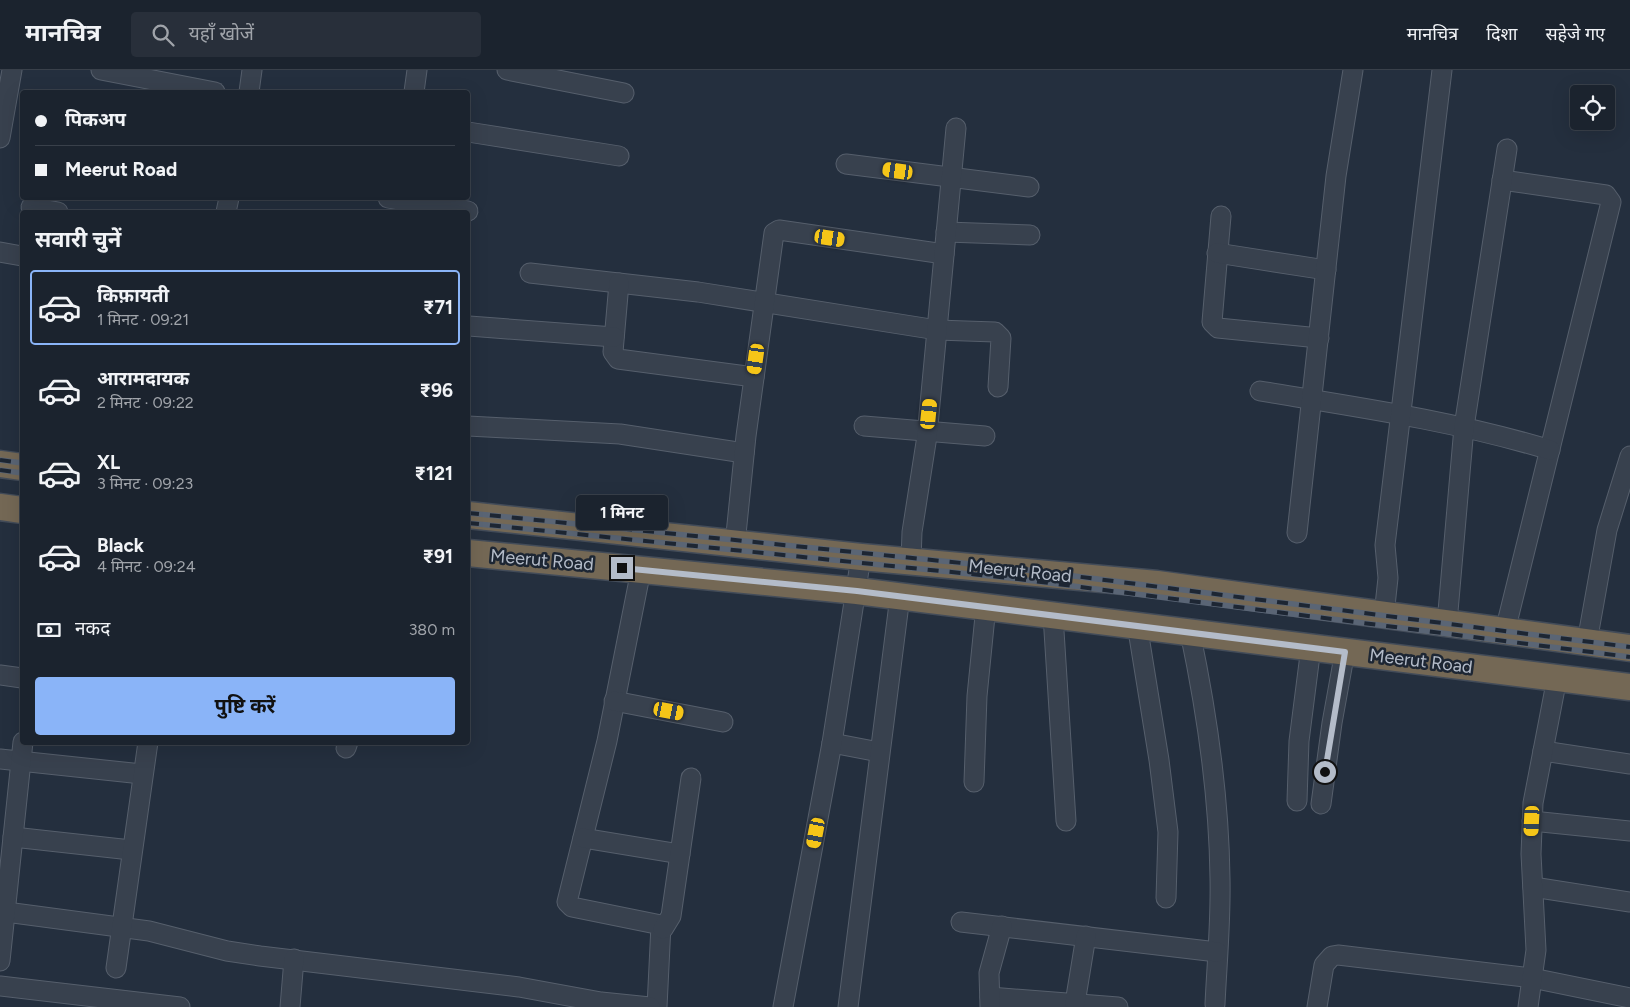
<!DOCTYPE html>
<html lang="hi">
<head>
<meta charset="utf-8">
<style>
	body { margin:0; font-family:Figtree,"Noto Sans Devanagari",sans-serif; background:#282f3a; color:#f1f3f6; height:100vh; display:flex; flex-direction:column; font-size:19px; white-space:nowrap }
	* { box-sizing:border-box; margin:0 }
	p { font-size:16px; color:#a0a4aa }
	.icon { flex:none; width:28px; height:28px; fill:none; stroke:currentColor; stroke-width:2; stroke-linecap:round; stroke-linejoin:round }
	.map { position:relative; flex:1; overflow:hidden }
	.drawer { position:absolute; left:20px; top:140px; width:450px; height:535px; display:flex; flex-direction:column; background:#1b232e; border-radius:5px; box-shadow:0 5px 20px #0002,0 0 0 1px #39404a }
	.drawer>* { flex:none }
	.guide { position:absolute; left:20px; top:20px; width:450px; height:110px; border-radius:5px; box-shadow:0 5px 20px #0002,0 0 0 1px #39404a; display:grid; align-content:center; height:110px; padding:0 15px; background:#1b232e }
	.fabs { position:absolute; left:1570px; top:15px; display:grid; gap:10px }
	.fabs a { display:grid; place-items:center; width:45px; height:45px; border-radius:5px; background:#1b232e; box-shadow:0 5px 20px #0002,0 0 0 1px #39404a; font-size:25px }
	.end { position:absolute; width:22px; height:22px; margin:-11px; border:6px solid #b4bcc9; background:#111; box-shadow:0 0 0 2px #111 }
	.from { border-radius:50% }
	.bubble { position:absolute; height:35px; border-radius:5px; background:#1b232e; box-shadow:0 5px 20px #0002,0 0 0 1px #39404a; font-size:16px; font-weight:700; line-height:35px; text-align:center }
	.car { position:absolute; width:15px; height:30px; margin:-15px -8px; border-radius:6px; box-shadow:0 0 4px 1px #0007; background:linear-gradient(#f5c518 24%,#345 0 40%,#f5c518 0 76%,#345 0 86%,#f5c518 0) }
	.guide b { display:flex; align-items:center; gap:18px; height:48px; font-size:19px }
	.guide b+b { border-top:1px solid #39404a }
	.guide i { width:12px; height:12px; background:#f1f3f6 }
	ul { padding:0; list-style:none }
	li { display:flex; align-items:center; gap:15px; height:75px; margin:0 10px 8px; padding:0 5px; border:2px solid transparent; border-radius:5px }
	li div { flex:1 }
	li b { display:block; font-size:19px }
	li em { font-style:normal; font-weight:700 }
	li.active { border-color:#8ab4f8 }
	li>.icon { width:45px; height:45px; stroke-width:1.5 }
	h2 { padding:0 15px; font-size:22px; line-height:60px }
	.pay { display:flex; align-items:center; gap:12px; height:55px; padding:0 15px; font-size:19px }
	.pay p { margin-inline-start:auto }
	.button { display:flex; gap:10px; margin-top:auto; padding:10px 15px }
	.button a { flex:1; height:58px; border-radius:5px; background:#8ab4f8; color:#111; font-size:20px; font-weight:700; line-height:58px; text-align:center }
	header { display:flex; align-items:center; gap:30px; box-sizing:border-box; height:70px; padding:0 25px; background:#1b232e; border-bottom:1px solid #39404a }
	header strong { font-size:24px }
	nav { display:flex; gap:28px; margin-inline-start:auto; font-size:18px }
	.search { width:350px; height:45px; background:#282f3a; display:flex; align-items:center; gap:12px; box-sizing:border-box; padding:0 18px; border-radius:5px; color:#a0a4aa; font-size:19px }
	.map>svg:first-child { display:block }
</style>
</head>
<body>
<header>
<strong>मानचित्र</strong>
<div class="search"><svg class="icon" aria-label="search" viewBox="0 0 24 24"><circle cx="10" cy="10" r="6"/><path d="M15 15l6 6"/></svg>यहाँ खोजें</div>
<nav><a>मानचित्र</a><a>दिशा</a><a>सहेजे गए</a></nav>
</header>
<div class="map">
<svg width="1630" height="937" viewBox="0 0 1630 937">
	<rect width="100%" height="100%" fill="#242f3e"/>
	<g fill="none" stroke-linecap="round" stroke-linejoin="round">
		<defs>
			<g id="minor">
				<path d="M101,0L215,22"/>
				<path d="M507,0L624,23"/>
				<path d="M249,22L252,0"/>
				<path d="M414,22L417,0"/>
				<path d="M468,62L619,86"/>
				<path d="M0,68L12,0"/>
				<path d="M846,94L1029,117"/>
				<path d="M1502,110L1606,125L1611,132L1505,561"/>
				<path d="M388,128L468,141"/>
				<path d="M31,137L58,142"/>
				<path d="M226,142L229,128"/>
				<path d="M1221,146L1212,252L1218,258L1319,268"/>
				<path d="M946,162L1030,165"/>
				<path d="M0,182L22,186"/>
				<path d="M1217,183L1326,200"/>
				<path d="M530,203L698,222L937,260L995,262L1001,268L998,317"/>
				<path d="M619,213L613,282L618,289L754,307"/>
				<path d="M469,256L614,267"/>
				<path d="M1260,321C1357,337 1455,351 1550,380"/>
				<path d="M468,356L620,364L744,383"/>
				<path d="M864,356L985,366"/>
				<path d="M1297,463L1336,106L1353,0"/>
				<path d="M735,474L746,366L774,163L779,160L944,184"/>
				<path d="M911,491L912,462L927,366L956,58"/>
				<path d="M641,500L607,671L567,832L572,837L661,855L657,937"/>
				<path d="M1053,545L1066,751"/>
				<path d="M1384,545L1388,508L1385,475L1442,0"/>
				<path d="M1447,553L1464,357L1507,79"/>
				<path d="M1137,554L1159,690L1168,762L1166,828"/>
				<path d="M1190,562C1207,643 1219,725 1220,808C1221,850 1217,892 1215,934"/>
				<path d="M1587,572L1607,460L1630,386"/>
				<path d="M0,605L22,608"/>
				<path d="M614,631L723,652"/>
				<path d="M832,673L879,682"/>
				<path d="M346,678L348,672"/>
				<path d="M1543,681L1630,694"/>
				<path d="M0,689L142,704"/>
				<path d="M974,712L977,626L986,536"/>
				<path d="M1297,731L1299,671L1311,577"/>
				<path d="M1321,734L1332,653L1345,581"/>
				<path d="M1532,751L1630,761"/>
				<path d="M13,767L131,780"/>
				<path d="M583,768L680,784"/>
				<path d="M1533,817L1630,832"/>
				<path d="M6,842L149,861L227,881L260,886L519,917L601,932L650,937"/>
				<path d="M961,852L1217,882"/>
				<path d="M663,859L671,846L691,708"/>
				<path d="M0,891L23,672"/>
				<path d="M116,898L148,672"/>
				<path d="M0,916L180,937"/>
				<path d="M990,927L1118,937"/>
				<path d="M1075,933L1086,866"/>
				<path d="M290,937L294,889"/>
				<path d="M783,937L832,673L861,487"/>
				<path d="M848,937L900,526"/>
				<path d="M990,937L989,903L1002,856"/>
				<path d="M1317,937L1324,895L1332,886L1338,885L1532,908L1630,928"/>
				<path d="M1528,937L1536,880L1531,784L1533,733L1557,608"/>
			</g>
			<g id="highway">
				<path d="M0,394L22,397"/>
				<path d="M0,437L22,440"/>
				<path d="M468,445L861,487L1157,514L1630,578"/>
				<path d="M468,483L857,521L1630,617"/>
			</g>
		</defs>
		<!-- minor casing -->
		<use href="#minor" stroke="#565f6c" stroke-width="21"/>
		<!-- highway casing -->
		<use href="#highway" stroke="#434c59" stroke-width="29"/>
		<!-- minor -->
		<use href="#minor" stroke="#38414e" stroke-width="19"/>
		<!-- highway -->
		<use href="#highway" stroke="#746855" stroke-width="26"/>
		<defs>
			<g id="rail">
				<path d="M0,390L22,393"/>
				<path d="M0,400L22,403"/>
				<path d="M468,443L1011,498L1630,577"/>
				<path d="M468,453L1010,508L1630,587"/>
			</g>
		</defs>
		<!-- rail casing -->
		<use href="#rail" stroke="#5a6575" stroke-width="5.5"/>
		<!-- rail -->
		<use href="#rail" stroke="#1d2633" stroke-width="4" stroke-dasharray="11" stroke-linecap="butt"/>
	</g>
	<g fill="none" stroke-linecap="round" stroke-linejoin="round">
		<!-- route -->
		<path stroke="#b4bcc9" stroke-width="6" d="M622,498L857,521L1345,582L1325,702"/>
	</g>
	<g text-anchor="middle" stroke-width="5" stroke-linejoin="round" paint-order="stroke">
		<!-- street labels -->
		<g font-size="18" fill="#b4bcc9" stroke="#1d2633">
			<text transform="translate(542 490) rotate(5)" y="6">Meerut Road</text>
			<text transform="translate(1020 501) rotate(6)" y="6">Meerut Road</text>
			<text transform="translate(1421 591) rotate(7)" y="6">Meerut Road</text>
		</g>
	</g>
</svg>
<div class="fabs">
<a><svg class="icon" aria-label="locate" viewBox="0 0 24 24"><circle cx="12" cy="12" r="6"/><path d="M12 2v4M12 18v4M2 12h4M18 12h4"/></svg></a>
</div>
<i class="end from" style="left:1325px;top:702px"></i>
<i class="end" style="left:622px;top:498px"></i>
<div class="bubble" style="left:576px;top:425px;width:92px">1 मिनट</div>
<i class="car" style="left:898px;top:101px;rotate:278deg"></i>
<i class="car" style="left:830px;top:168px;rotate:99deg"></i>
<i class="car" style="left:756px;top:289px;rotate:188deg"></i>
<i class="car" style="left:929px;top:344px;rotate:6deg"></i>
<i class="car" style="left:669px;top:641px;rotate:101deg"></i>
<i class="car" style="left:1532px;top:751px;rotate:183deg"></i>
<i class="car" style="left:816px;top:763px;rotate:191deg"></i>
<div class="guide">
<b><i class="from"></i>पिकअप</b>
<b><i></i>Meerut Road</b>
</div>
<section class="drawer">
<h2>सवारी चुनें</h2>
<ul>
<li class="active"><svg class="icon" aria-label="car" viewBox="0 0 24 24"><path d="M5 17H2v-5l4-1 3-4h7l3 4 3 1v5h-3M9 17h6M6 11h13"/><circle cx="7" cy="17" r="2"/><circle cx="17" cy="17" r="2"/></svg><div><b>किफ़ायती</b><p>1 मिनट · 09:21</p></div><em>₹71</em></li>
<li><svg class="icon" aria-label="car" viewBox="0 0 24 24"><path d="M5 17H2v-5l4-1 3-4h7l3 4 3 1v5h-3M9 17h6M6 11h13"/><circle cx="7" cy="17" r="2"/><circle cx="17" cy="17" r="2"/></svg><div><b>आरामदायक</b><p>2 मिनट · 09:22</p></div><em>₹96</em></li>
<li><svg class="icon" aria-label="car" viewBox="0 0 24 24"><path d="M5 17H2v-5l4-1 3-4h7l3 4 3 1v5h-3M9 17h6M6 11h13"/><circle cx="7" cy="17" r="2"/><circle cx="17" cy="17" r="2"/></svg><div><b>XL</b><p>3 मिनट · 09:23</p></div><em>₹121</em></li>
<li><svg class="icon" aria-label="car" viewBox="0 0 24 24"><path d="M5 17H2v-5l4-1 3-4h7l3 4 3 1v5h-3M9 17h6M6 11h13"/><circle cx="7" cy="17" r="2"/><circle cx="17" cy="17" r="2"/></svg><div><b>Black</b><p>4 मिनट · 09:24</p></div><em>₹91</em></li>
</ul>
<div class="pay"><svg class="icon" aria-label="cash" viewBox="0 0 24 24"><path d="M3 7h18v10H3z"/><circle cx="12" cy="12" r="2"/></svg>नकद<p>380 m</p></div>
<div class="button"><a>पुष्टि करें</a></div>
</section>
</div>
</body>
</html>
